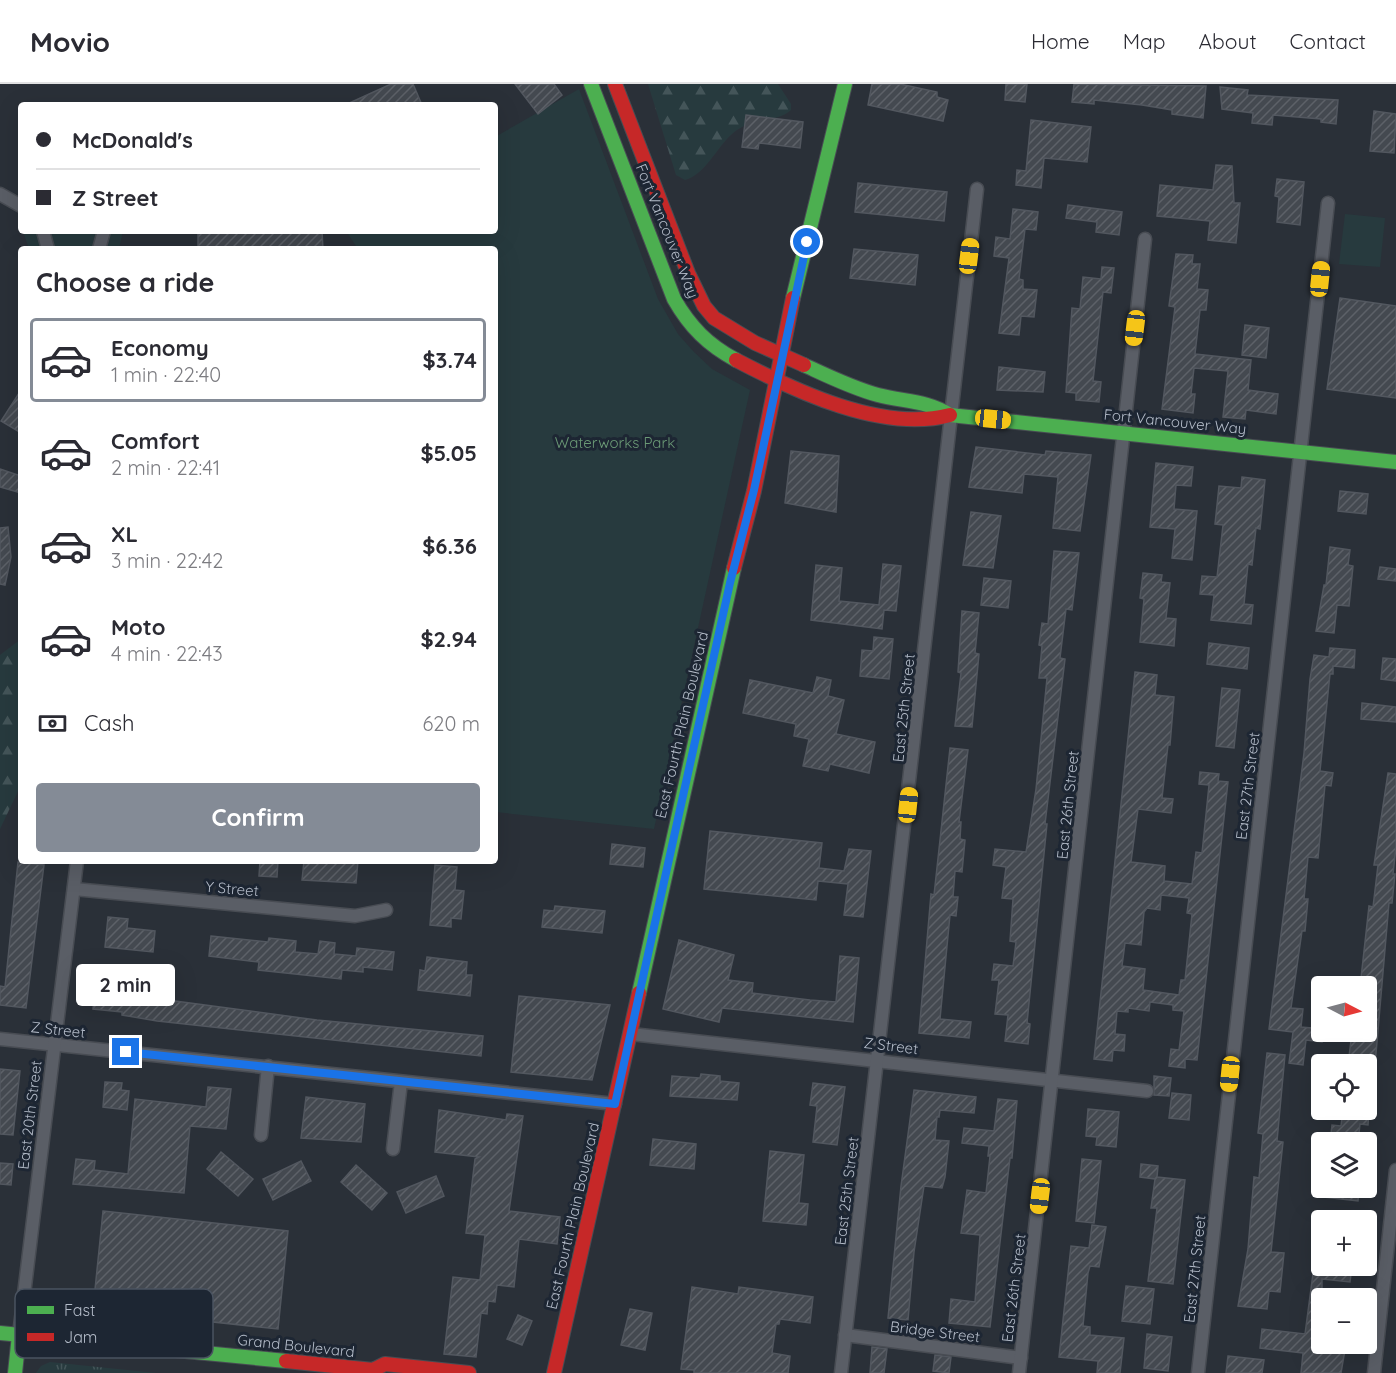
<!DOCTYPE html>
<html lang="en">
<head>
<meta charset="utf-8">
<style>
	body { margin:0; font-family:Quicksand,sans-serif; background:#f7f7f7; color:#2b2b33; height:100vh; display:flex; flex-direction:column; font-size:22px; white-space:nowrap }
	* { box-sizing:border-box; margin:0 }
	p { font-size:20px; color:#7c7c81 }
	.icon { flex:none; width:33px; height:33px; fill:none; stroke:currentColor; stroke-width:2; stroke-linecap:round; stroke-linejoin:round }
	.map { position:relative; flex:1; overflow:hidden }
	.panel { position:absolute; left:18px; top:162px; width:480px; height:618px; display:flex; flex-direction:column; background:#fff; border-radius:6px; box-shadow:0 6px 24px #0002 }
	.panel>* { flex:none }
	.banner { position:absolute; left:18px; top:18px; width:480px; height:132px; border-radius:6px; box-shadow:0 6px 24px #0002; display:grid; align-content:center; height:132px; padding:0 18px; background:#fff }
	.needle { width:39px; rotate:96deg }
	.fabs { position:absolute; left:1311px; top:892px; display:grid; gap:12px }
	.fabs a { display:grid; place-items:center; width:66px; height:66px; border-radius:6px; background:#fff; box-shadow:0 6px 24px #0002; font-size:30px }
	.end { position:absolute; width:27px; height:27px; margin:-14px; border:8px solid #1a73e8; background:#fff; box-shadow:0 0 0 3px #fff }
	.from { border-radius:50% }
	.bubble { position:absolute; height:42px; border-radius:6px; background:#fff; box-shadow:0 6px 24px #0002; font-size:20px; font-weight:800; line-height:42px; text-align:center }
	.car { position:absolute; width:18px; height:36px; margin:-18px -9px; border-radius:8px; box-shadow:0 0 4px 2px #0007; background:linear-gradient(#f5c518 24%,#345 0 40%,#f5c518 0 76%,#345 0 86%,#f5c518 0) }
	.banner b { display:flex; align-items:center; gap:21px; height:57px; font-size:22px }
	.banner b+b { border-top:2px solid #e1e1e2 }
	.banner i { width:15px; height:15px; background:#2b2b33 }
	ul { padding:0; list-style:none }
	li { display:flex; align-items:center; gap:18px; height:84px; margin:0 12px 9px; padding:0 6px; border:3px solid transparent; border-radius:6px }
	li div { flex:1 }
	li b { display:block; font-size:22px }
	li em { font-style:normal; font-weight:800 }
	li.selected { border-color:#848b96 }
	li>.icon { width:54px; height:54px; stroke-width:1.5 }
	h2 { padding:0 18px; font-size:27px; line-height:72px }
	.pay { display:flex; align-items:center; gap:15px; height:66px; padding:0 18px; font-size:22px }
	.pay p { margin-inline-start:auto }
	.cta { display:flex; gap:12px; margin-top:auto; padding:12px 18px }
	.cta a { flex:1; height:69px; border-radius:6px; background:#848b96; color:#fff; font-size:24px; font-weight:800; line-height:69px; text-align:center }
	header { display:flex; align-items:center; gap:36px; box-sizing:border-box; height:84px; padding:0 30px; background:#fff; border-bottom:2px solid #e1e1e2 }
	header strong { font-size:28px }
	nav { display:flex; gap:33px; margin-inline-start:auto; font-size:21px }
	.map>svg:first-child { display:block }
</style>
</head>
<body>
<header>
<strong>Movio</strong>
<nav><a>Home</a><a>Map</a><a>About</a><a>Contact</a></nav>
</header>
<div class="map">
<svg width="1396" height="1289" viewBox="0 0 1396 1289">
	<defs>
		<pattern id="grass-tufts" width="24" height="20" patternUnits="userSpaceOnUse" patternTransform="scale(1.5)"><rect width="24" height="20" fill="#273a3e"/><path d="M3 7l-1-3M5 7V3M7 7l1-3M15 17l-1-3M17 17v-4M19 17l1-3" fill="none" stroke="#445559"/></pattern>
		<pattern id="forest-firs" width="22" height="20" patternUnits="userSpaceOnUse" patternTransform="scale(1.5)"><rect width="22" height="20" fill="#273a3e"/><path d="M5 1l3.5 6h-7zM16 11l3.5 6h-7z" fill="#445559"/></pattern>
		<pattern id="building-hatch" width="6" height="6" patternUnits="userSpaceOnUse" patternTransform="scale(1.5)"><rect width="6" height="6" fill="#444950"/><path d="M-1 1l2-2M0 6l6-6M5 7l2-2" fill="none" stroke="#5d6168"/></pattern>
	</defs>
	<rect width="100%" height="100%" fill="#2a3038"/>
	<!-- grass -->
	<path fill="url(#grass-tufts)" d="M50,1278L156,1289H36L41,1282Z"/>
	<!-- forest -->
	<g fill="url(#forest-firs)">
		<path d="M648,0H778L791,20V26C775,40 752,32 732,50C716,64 706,90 685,96L676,91Z"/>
		<path d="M21,555V701L0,745V571Z"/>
	</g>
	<!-- green -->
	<g fill="#273a3e">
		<path d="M579,5L658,215L678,250L694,268L712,285L750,306L654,745L495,728V165H358L346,147H495V53Z"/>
		<path d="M1345,130L1385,134L1380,183L1339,180Z"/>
		<path d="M23,147H123L119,165H29Z"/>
	</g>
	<!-- building -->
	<g fill="url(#building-hatch)" stroke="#52575f" stroke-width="1.5" fill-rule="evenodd">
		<path d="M391,0H413L422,21H345Z"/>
		<path d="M515,0H554L562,11L538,30Z"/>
		<path d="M872,0H900L937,8V13L948,16L943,37L868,21Z"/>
		<path d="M1006,0H1027L1025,18L1005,16Z"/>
		<path d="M1074,0L1206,2L1203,34L1172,30V26L1142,21L1094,16V20L1072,18Z"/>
		<path d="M1220,3L1248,6L1247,11L1338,16L1336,40L1321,38V35L1273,31L1272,41L1252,39L1253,29L1222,25Z"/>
		<path d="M1374,27L1396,30L1394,69L1370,67Z"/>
		<path d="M746,31L803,38L800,64L759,59L758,65L742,63Z"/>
		<path d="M1031,36L1091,43L1087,78L1044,74L1041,104L1016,101L1017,86L1026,87Z"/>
		<path d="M1216,81L1232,82L1234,119H1240L1236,159L1208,156L1210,137L1157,132L1160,101L1213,106Z"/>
		<path d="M1277,95L1304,98L1300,141L1277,138L1279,113L1275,112Z"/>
		<path d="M858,99L947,108L944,137L855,128Z"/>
		<path d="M1068,121L1122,128L1119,151L1096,148L1097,138L1066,134Z"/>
		<path d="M1013,125L1038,128L1036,146L1025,145L1019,195L1023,196V205L1037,206L1034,233L1021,232L1019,251L999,249L1009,174L994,172L996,153L1010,155Z"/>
		<path d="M198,147H322L323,165H198Z"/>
		<path d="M854,165L918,171L915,201L850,194Z"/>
		<path d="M1176,170L1193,171L1192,180H1200L1197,205L1208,206L1206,226H1200L1195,270L1251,276L1248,306L1278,310L1276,330L1246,326L1245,335L1223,333L1228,287L1194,284L1191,310H1195L1193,329L1162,325L1175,223L1169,222Z"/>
		<path d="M1102,183L1114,184L1111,209L1103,208L1093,297L1101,298L1099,318L1076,316V309L1066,308L1072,224L1080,225L1083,193L1101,195Z"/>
		<path d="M1340,214L1396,222V314L1327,305Z"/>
		<path d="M1245,241L1269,244L1266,274L1242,271Z"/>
		<path d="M999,283L1045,288L1043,308L997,306Z"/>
		<path d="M21,306V349L1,337Z"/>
		<path d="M976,363L1045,371L1046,367L1091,371L1080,447L1053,444L1058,393L1024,390L1022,409L969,403Z"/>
		<path d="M791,367L839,372L836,428L785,419Z"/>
		<path d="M1156,379L1193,383L1191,402L1176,401L1174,425L1197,427L1192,476L1172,474L1175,445L1150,443Z"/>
		<path d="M0,385L21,392V409L0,403Z"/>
		<path d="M1242,393L1265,396L1260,445L1256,444L1252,481L1248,480L1244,520L1253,521L1251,540L1211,536L1214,511L1200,510L1202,492L1217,493L1223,441L1215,440L1219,402L1241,404Z"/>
		<path d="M1340,407L1368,410L1366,430L1338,427Z"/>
		<path d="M971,428L1001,432L993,484L963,481Z"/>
		<path d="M8,443L11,473L5,501L0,500V444Z"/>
		<path d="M1330,463L1350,466L1348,481L1353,482L1349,522L1337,521L1334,549L1316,547L1324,501H1326Z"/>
		<path d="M1054,467L1079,469L1072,526L1066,525L1060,574L1065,575L1045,740H1047L1027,939L1030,940L1028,960L1005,957L1008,931L995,930L999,896H992L994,880L1013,882L1016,858L1010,857L1013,815L1002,814L1006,783L993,781L995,765L1026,768L1036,705L1047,594H1039L1042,562L1039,561L1042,539L1048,540Z"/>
		<path d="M883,480L901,482L896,527L884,526L882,545L811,536L816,481L842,484L839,517L879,521Z"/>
		<path d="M1380,483L1396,485V497L1378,495Z"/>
		<path d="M1143,489L1162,491L1161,498L1170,499L1166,534L1176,535L1174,562L1140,558L1144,515L1140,514Z"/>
		<path d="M984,494L1011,497L1008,524L981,521Z"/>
		<path d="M962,527L979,529L975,569L979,570L972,643L955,642L961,589L958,588Z"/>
		<path d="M874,553L893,555L889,595L860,592L862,566L873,567Z"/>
		<path d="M1209,559L1249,564L1247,585L1207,580Z"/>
		<path d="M1330,564L1355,566L1354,584L1333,582V590H1330L1320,687L1333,689L1331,702L1325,701L1318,774L1308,773L1304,815H1308L1305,847H1302L1291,924L1303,925L1301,943L1322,945V958L1306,956L1303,981L1289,979L1293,948L1269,945L1304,669L1310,595L1314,571L1329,573Z"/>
		<path d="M1383,574L1396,575V597L1381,595Z"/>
		<path d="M1135,588L1157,591L1155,611L1174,613L1170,661H1168L1162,714L1173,715L1171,729L1138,725L1131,778L1165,782L1164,797L1192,800L1196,768L1202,769L1209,701L1199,700L1200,688L1219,690L1218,697L1228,698L1197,976L1185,975V984L1169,982L1171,965L1179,966L1184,927L1173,926V921L1150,918L1149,927L1128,924V928L1117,927L1115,950L1125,951L1124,967L1113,966L1112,977L1094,975ZM1161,811L1189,814L1187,829L1192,830L1185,896H1181L1179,911L1143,906L1145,885L1122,882L1125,859L1141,861L1144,828L1147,824L1160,826Z"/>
		<path d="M817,593L831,596L828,612L844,616L836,650L875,658L869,689L830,680L828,687L803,682L809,655L794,652L796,640L743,629L750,596L813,609Z"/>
		<path d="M1222,604L1240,606L1234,664L1216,662Z"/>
		<path d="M1362,619L1396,623V638L1361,635Z"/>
		<path d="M950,664L968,666L959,738H961L960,755L965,756L962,788L955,787L953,813H958L956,832L950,831L940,935L971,938L969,954L919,949L931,810L934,811Z"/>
		<path d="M1388,689L1396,690V763L1393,790H1395L1392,819H1389L1375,981H1348L1352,948H1366V903H1360L1369,822L1373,823L1378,781H1374Z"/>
		<path d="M710,747L822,759L819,784L844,787L849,765L871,767L863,833L844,831L848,800L818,797L816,816L704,805Z"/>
		<path d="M612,760L645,764L643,783L610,780Z"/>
		<path d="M260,777H278L277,793L259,792Z"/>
		<path d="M304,777H358L356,799L302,796Z"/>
		<path d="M18,778L44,781L26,924L0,921V902L5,903Z"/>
		<path d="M435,781L457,783L455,806L464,807L461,835L451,834V843L430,841Z"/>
		<path d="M555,822L605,827L602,849L542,843L544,826L554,827Z"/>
		<path d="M108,833L128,835L127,844L155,847L153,868L105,863Z"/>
		<path d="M211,852L268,858L269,854L296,857L295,868L318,870L320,857L335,859L334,870L356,872L357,864L394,868L392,886L363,883V888L342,886L341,895L258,886L259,878L209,872Z"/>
		<path d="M679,856L734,871L728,896L753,899L752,909L810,916L836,918L840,872L859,874L853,938L722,924L719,938L663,925Z"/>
		<path d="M427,873L467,878L466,891H472L470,912L418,906L420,886L425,887Z"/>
		<path d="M97,888L117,890L115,909L317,936L483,952L481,972L157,937L122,931V928L93,925Z"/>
		<path d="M519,912L610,921L592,996L511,988Z"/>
		<path d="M1267,969L1285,971L1277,1057L1283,1058L1271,1168L1284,1169L1280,1208L1269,1207L1267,1225L1238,1222L1248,1165L1254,1093L1259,1094L1263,1050L1258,1049Z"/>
		<path d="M0,985L20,987L13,1051L0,1050Z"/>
		<path d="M701,990L720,992V997L739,999L737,1016L670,1012L672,992L700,994Z"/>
		<path d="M1154,992L1171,994L1169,1012L1154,1011Z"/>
		<path d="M105,998L122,999L121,1006L129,1007L127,1026L103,1023Z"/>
		<path d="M813,999L845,1003L837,1061L813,1058L817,1022L810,1021Z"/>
		<path d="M208,1003L231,1005L226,1045L190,1042L184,1109L73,1100L76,1075L95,1077L94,1086L128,1090L135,1015L206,1023Z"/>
		<path d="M914,1006L976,1013L974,1029L940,1026L939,1033H937L935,1056L949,1057L945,1093L942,1104L924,1102L914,1168L908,1236L888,1234L901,1102Z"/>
		<path d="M1172,1009L1191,1011L1189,1036L1169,1034Z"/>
		<path d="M306,1013L365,1020L361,1058L301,1054Z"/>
		<path d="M998,1015L1017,1017L1012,1074H1010L990,1243L949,1239L951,1215L975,1218L980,1151L961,1149L967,1106L986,1109L990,1072H988L989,1062L962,1059L964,1044L994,1047Z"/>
		<path d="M1088,1025L1119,1028L1116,1063L1096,1061L1097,1053L1086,1052Z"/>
		<path d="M439,1026L506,1036L507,1030L523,1032L509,1127L560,1133L557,1160L519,1155L514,1203L497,1201L495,1218L488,1217L487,1230L481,1229L476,1273L444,1270L453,1193L480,1196L485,1151L466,1149L475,1075L479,1073L435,1068Z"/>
		<path d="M1343,1026H1369L1368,1041L1360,1040L1358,1059H1330L1332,1041L1341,1042Z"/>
		<path d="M653,1055L696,1060L694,1085L650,1081Z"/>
		<path d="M770,1067L804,1071L799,1119L808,1120L806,1141L763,1137Z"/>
		<path d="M221,1068L253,1095L238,1112L207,1085Z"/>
		<path d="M1082,1075L1101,1077L1094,1139L1076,1137Z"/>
		<path d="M301,1077L311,1097L273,1116L263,1095Z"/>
		<path d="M0,1079L13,1080L11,1101L0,1100Z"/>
		<path d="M1141,1080L1158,1082L1157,1093L1185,1096L1173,1200L1148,1197L1157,1124H1151L1155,1095L1140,1093Z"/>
		<path d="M356,1081L387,1109L372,1126L341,1098Z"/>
		<path d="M436,1092L444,1112L406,1129L397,1108Z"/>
		<path d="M1315,1104H1359L1358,1117L1315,1112Z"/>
		<path d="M103,1127L288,1147L278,1245L93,1225Z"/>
		<path d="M1092,1141L1106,1143L1099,1183L1090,1182L1088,1189L1083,1242L1090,1243V1251L1124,1254L1120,1289H1097L1098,1277L1059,1273L1071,1162L1089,1164Z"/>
		<path d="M1314,1182H1352L1350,1198L1322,1195V1260H1346L1341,1289H1301L1303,1269L1260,1264L1262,1245L1305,1250Z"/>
		<path d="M1126,1202L1154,1205L1150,1240L1122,1237Z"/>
		<path d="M692,1203L738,1210L739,1203L813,1213L810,1239L780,1235L779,1240H776L772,1269L790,1272L788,1289H694V1286L681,1285Z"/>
		<path d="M630,1225L652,1229L645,1266L621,1261Z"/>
		<path d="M518,1231L532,1237L522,1261L507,1255Z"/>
		<path d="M1147,1250L1172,1253L1168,1287L1144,1284Z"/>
		<path d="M872,1263L887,1265L884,1289H870Z"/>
		<path d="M935,1271L951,1273L949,1289L933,1287Z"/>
		<path d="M1228,1272L1264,1276L1262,1289H1226Z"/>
	</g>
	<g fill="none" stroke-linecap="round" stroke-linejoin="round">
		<defs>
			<g id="street">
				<path d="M0,110L21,122"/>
				<path d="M43,147L48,165"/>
				<path d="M99,165L104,147"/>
				<path d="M74,805L355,832L386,826"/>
				<path d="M631,950L1147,1007"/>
				<path d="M0,955L615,1020"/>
				<path d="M261,1051L268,982"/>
				<path d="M393,1065L401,998"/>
				<path d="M19,1251L77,777"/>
				<path d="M845,1251L1021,1274"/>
				<path d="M841,1289L977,105"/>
				<path d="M1019,1289L1145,155"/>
				<path d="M1198,1289L1328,119"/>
				<path d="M1374,1289L1396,1086"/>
			</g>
			<g id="fast">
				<path d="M591,0L674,215C690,243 708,261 736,276"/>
				<path d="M793,214L845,0"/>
				<path d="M804,281C828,292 852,304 878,311C905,318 926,316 950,331L1396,378"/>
				<path d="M639,909L734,484"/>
				<path d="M0,1249L286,1277"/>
				<path d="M15,1289L19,1251"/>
			</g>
			<g id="jam">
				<path d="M615,0L688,189L704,222L714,234L755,259L804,281"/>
				<path d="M736,276C795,307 883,349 950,331"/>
				<path d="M734,484L754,407L793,214"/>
				<path d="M286,1277L373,1286L385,1280L469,1289"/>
				<path d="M554,1289L639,909"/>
			</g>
		</defs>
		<!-- street casing -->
		<use href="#street" stroke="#484c53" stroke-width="15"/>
		<!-- fast casing -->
		<use href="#fast" stroke="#484c53" stroke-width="16"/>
		<!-- jam casing -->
		<use href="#jam" stroke="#484c53" stroke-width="16"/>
		<!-- street -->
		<use href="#street" stroke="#5a5e66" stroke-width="12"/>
		<!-- fast -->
		<use href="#fast" stroke="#4caf50" stroke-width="14"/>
		<!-- jam -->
		<use href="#jam" stroke="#c62828" stroke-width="14"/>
	</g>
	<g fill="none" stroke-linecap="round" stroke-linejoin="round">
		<!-- route -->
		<path stroke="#1a73e8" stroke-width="8" d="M126,968L615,1020L730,499L754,406L807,158"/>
	</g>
	<g text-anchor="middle" stroke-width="6" stroke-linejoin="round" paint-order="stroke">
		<!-- street labels -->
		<g font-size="15" fill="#b4bcc9" stroke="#1d2633">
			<text transform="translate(667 147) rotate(68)" y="5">Fort Vancouver Way</text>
			<text transform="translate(1175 338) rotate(6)" y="5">Fort Vancouver Way</text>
			<text transform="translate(904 624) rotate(-84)" y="5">East 25th Street</text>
			<text transform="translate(682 641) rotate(-77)" y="5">East Fourth Plain Boulevard</text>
			<text transform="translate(1248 702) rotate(-83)" y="5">East 27th Street</text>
			<text transform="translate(1068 721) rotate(-84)" y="5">East 26th Street</text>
			<text transform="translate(232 805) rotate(5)" y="5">Y Street</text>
			<text transform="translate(58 946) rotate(6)" y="5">Z Street</text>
			<text transform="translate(891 962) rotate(7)" y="5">Z Street</text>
			<text transform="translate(30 1031) rotate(-83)" y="5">East 20th Street</text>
			<text transform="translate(847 1107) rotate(-83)" y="5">East 25th Street</text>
			<text transform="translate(573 1132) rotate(-77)" y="5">East Fourth Plain Boulevard</text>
			<text transform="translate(1195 1185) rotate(-84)" y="5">East 27th Street</text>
			<text transform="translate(1014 1204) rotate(-83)" y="5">East 26th Street</text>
			<text transform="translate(935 1248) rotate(7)" y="5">Bridge Street</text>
			<text transform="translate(296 1262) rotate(6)" y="5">Grand Boulevard</text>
		</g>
		<!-- park labels -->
		<g font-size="15" fill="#6b9a76" stroke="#1d2633">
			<text x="615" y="364">Waterworks Park</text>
		</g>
	</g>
	<!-- legend -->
	<rect x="15" y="1205" width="198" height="69" rx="9" fill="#1d2633" stroke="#4a5360" stroke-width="1.5"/>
	<rect x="27" y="1222" width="27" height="8" fill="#4caf50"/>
	<rect x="27" y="1249" width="27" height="8" fill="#c62828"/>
	<g font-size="16" fill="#b4bcc9">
		<text x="64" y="1232">Fast</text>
		<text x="64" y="1259">Jam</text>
	</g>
</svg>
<div class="fabs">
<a><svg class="needle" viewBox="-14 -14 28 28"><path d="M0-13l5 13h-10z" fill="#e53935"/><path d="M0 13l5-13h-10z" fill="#7c7c81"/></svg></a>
<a><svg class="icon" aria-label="locate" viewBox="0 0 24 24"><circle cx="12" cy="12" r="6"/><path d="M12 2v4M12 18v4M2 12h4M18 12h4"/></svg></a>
<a><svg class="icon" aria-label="layers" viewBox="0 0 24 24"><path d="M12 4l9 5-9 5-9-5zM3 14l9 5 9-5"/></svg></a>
<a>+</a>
<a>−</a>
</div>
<i class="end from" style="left:807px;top:158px"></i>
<i class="end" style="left:126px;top:968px"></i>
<div class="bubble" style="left:76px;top:880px;width:99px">2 min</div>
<i class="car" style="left:969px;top:172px;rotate:7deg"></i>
<i class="car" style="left:1320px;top:195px;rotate:6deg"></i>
<i class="car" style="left:1135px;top:244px;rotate:187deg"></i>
<i class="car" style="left:993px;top:335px;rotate:96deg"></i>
<i class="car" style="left:908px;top:721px;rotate:6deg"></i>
<i class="car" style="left:1230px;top:990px;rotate:186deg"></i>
<i class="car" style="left:1040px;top:1112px;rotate:187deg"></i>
<div class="banner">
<b><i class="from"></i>McDonald's</b>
<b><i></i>Z Street</b>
</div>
<section class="panel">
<h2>Choose a ride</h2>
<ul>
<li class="selected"><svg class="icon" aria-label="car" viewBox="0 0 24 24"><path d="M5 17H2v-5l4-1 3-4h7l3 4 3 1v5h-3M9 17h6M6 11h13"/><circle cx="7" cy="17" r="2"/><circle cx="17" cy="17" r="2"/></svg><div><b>Economy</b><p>1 min · 22:40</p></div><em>$3.74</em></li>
<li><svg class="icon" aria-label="car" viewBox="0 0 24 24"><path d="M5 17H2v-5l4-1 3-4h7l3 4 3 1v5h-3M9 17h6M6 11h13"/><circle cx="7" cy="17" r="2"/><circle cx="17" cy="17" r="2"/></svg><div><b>Comfort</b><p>2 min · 22:41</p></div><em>$5.05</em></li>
<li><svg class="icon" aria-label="car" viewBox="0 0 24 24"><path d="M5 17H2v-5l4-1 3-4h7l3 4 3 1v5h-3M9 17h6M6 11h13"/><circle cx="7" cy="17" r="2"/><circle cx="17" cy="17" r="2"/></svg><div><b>XL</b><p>3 min · 22:42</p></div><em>$6.36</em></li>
<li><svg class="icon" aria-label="car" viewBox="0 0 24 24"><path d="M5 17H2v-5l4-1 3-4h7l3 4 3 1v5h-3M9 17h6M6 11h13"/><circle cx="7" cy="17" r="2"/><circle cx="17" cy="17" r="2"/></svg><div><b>Moto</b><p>4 min · 22:43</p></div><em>$2.94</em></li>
</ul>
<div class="pay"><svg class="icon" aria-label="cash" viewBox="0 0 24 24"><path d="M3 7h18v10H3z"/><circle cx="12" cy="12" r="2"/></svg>Cash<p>620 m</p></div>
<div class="cta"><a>Confirm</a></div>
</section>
</div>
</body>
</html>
